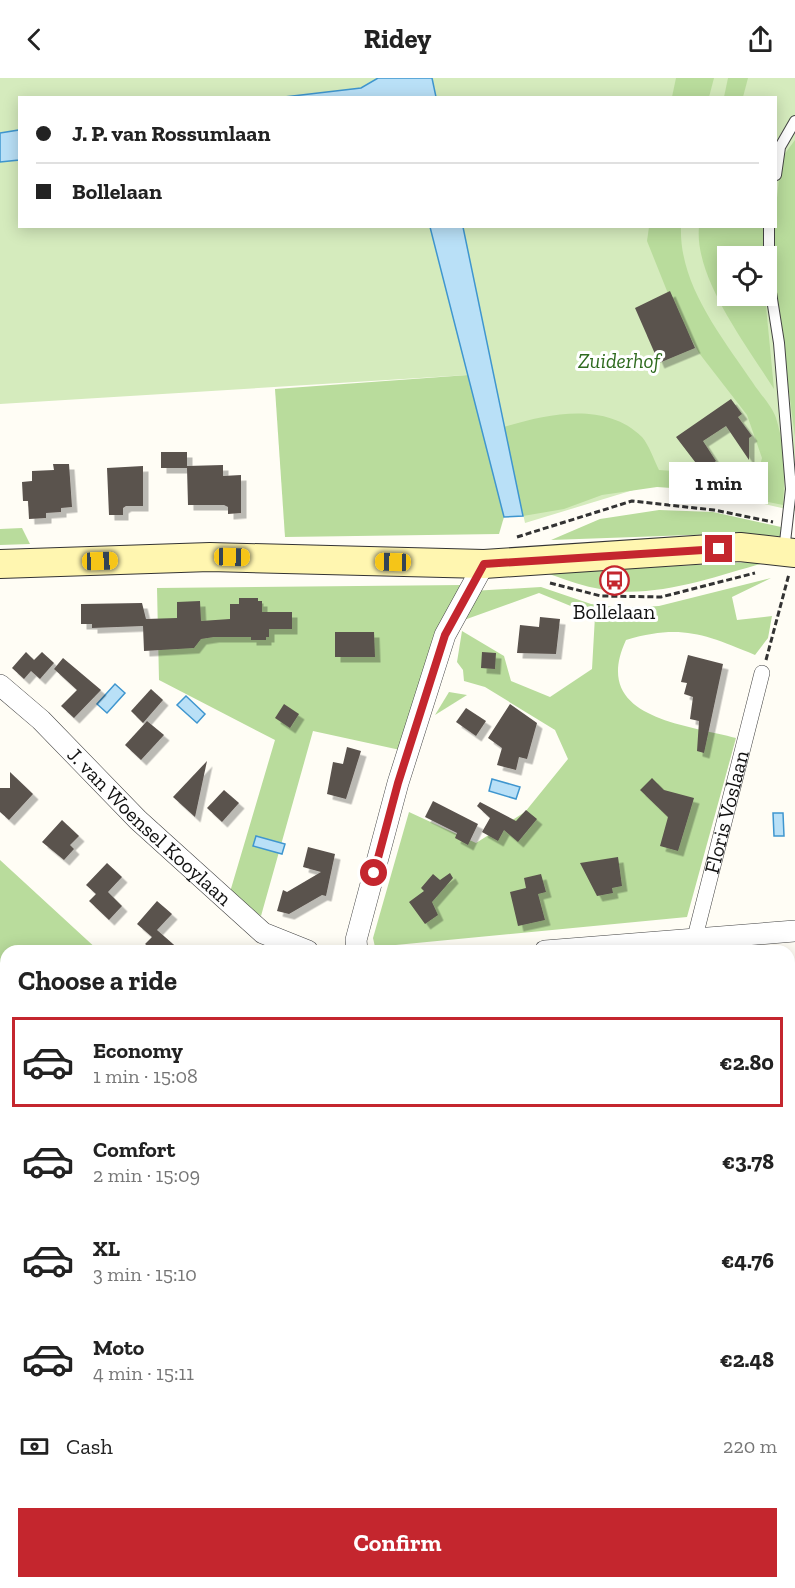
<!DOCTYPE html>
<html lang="en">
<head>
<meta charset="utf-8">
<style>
	body { margin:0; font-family:"Zilla Slab",serif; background:#f2f2f2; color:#222; height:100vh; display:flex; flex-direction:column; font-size:22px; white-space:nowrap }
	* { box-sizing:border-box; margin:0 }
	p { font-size:20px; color:#767676 }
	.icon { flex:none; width:33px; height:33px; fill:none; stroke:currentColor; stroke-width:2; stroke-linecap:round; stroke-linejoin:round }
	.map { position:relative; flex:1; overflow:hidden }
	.side { position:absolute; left:0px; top:867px; width:795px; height:644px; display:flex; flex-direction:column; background:#fff; border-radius:18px 18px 0 0; box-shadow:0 3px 15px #0003 }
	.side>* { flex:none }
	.top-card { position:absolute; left:18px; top:18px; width:759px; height:132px; border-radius:0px; box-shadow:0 3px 15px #0003; display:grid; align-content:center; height:132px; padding:0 18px; background:#fff }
	.controls { position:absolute; left:717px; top:168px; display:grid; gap:12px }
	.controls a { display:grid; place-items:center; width:60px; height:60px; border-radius:0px; background:#fff; box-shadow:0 3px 15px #0003; font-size:30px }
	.end { position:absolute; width:27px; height:27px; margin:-14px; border:8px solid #c4262e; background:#fff; box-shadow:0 0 0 3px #fff }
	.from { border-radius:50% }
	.bubble { position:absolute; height:42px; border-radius:0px; background:#fff; box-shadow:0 3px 15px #0003; font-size:20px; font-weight:800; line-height:42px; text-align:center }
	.car { position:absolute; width:18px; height:36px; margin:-18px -9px; border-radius:8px; box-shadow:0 0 4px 2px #0007; background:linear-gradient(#f5c518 24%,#345 0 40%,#f5c518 0 76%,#345 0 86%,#f5c518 0) }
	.top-card b { display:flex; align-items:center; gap:21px; height:57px; font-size:22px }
	.top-card b+b { border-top:2px solid #e0e0e0 }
	.top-card i { width:15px; height:15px; background:#222 }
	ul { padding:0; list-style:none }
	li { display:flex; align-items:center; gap:18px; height:90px; margin:0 12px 9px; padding:0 6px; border:3px solid transparent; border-radius:0px }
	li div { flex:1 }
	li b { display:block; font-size:22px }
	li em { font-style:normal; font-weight:800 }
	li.current { border-color:#c4262e }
	li>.icon { width:54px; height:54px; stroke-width:1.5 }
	h2 { padding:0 18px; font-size:27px; line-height:72px }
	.pay { display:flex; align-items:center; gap:15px; height:66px; padding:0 18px; font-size:22px }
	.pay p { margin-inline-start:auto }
	.cta { display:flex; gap:12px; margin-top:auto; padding:12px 18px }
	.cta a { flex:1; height:69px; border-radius:0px; background:#c4262e; color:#fff; font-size:24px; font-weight:800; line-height:69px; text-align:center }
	header { display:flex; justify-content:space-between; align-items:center; height:78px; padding:0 18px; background:#fff; font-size:27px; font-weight:800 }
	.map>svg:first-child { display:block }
</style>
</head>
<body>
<header><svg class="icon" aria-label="back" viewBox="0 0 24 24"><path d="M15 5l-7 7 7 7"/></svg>Ridey<svg class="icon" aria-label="share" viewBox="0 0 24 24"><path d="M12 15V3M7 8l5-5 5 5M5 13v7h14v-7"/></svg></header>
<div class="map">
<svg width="795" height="1510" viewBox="0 0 795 1510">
	<defs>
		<filter id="shadow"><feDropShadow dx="5.5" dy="5.5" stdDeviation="0" flood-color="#0004"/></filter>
	</defs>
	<rect width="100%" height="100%" fill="#fffdf5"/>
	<!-- green -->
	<g fill="#d5ebbd" fill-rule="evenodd">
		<path d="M0,0H378L361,10L284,20H20L19,52L0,55Z"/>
		<path d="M431,0H795V433L663,403L525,445L462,149L776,148V20L435,19ZM728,178H766V218H728Z"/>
		<path d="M19,82L20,148L430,149L468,297L0,326V84Z"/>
		<path d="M0,1070L6,1075V1425L0,1429Z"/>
		<path d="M6,1443V1504H158V1510H0V1448Z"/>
		<path d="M581,1504L584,1510H366L363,1505Z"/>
		<path d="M610,1505H687L690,1510H611Z"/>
	</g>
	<!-- forest -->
	<g fill="#b9dc9c">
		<path d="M676,0H714L709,19H672Z"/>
		<path d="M728,0H748L743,19H724Z"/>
		<path d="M795,62V359L776,216L774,149L781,81Z"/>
		<path d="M649,149H681C679,207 722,259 753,305C760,316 772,328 776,340C785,368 785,398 783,427L714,413L657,409L602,417L564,431L523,438L504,349C548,336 605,323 642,359C649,367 654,382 659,392L757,399L762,380L747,337L699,275L673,228L647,163Z"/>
		<path d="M699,149H763V178H728V218H765L774,311C748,269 694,200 699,149Z"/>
		<path d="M468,297L504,439L499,456L285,459L275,311Z"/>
		<path d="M659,432L713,434L781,449L780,458L719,456L551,462L600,441Z"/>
		<path d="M22,450L30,466L0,467V451Z"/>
		<path d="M771,483C714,498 653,523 595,510C578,507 562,500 546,495Z"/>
		<path d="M771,500L732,519L737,542L772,538L768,560L755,577C704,556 681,546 626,562C590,640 684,646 736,660L687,839L375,869L373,860L409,734L476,765L525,734L568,681L555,652L485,609L464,603L463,592L457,584L462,553L504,578L511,603L550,619L592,591L595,538L539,515L464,542L472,513L541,509L591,526L624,530L659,528Z"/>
		<path d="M463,507L414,675L313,653L261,838L230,814L275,662L159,602L157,510Z"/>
		<path d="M449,614L467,617L435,637Z"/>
		<path d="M0,782L99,873H6V975L0,982Z"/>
		<path d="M0,1063L6,1069V1188L0,1192Z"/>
		<path d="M166,1504H352L355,1510H165Z"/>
	</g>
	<!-- water -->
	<g fill="#b9e0f7" stroke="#3f96cf" stroke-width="1.5">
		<path d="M378,0H432L436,19H284L361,10Z"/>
		<path d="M19,52V82L0,84V55Z"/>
		<path d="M430,149H463L523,438L504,439Z"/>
		<path d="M115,606L125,615L107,635L97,626Z"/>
		<path d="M186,618L205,636L197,645L177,627Z"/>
		<path d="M492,701L520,709L516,721L489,713Z"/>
		<path d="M773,735H783L784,758H774Z"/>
		<path d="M256,758L285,766L282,776L253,768Z"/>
	</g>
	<!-- building -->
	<g fill="#5a524d" filter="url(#shadow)">
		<path d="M670,213L695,270L659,285L635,230Z"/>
		<path d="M731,321L742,336L738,339L752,358L749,360V382L726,348L703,363L716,383L702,393L676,359Z"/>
		<path d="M161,374H187V388L223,387V398L241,397V435L228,436V429L224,427H188L187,390H161Z"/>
		<path d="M53,386H69L72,429L61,430V434L46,435V440L29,441L28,423H23L22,404L32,403V393L54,392Z"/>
		<path d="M143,388V428H126L123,430V437H109L107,390Z"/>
		<path d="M239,520H258V523H262V534H292V551H269V559H266V562H251V559H214L201,561L194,570L144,573L143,548L92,550V546H81V526L142,525L146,541L177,540V524L200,523L201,543L230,541V526H239Z"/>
		<path d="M540,539L560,541L556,576L517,575L520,547L539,549Z"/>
		<path d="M335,554H374L375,579H335Z"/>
		<path d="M26,574L34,582L42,574L54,585L40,601L31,593L24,601L12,590Z"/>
		<path d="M482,574L496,575L495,591L481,590Z"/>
		<path d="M688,577L723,586L704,675L697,673L699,643L690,641L693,619L684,616L687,605L681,604Z"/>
		<path d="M63,580L101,612L74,640L61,628L77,612L54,591Z"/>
		<path d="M151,611L163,622L143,645L131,633Z"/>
		<path d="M284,626L299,636L290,650L275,640Z"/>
		<path d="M510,626L537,645L527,681L519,679L516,692L497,687L502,670L488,660Z"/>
		<path d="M466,630L486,643L476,658L456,644Z"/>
		<path d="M147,643L164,657L141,682L125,667Z"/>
		<path d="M347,669L361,673L346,721L327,716L333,684L343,686Z"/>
		<path d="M207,683L195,739L173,719Z"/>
		<path d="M10,694L33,716L9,742L0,734V710H10Z"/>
		<path d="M652,700L664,712L694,720L678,773L660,768L668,739L640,712Z"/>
		<path d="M224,712L239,725L222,744L207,730Z"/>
		<path d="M433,723L478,746L468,767L455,760L457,755L425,739Z"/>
		<path d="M480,724L516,743L526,732L537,741L518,764L504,752L498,763L482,754L490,740L477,728Z"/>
		<path d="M62,742L79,758L70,767L74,771L64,782L42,764Z"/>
		<path d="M308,769L335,776L326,818L322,817L289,836L277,833L283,812L287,814L321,794L303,789Z"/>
		<path d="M618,779L622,808L612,810L613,815L597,818L580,785Z"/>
		<path d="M107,785L122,799L108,814L122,828L109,842L89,823L96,816L86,807Z"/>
		<path d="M450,795L453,800L432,824L438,837L425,846L409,824L424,813L421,810L433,796L440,802Z"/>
		<path d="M541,796L546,814L538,816L545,842L518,848L510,814L526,810L524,800Z"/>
		<path d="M157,823L172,836L157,852L181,873H154L145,866L152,859L137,846Z"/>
	</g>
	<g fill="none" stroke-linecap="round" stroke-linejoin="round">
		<defs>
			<g id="service">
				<path d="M776,97L780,69L795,43"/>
				<path d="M769,148V202L779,265L791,411L784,473"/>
				<path d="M789,1328L795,1351"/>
				<path d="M709,1504L717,1510"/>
			</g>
			<g id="pedestrian">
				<path id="s1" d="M695,859L762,595"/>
			</g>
			<g id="minor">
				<path id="s2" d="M0,607L41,642L138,742L263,855L308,873"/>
				<path d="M357,873L356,862L398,705L445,557L484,486"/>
				<path d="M545,873L795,853"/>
				<path d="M0,1052L6,1057"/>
				<path d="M789,1154L795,1153"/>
			</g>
			<path id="secondary" d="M0,486L210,479L484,486L740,469L795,475"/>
		</defs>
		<!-- service casing -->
		<use href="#service" stroke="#444" stroke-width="12"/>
		<!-- pedestrian casing -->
		<use href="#pedestrian" stroke="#444" stroke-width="16"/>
		<!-- minor casing -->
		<use href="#minor" stroke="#444" stroke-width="22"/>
		<!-- secondary casing -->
		<use href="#secondary" stroke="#333" stroke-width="30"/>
		<!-- path -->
		<g stroke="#333" stroke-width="3" stroke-dasharray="6 3" stroke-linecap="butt">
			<path d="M517,459L632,423L714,432L773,444"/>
			<path d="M550,505L601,518L661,519L755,495"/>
			<path d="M766,582L789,496"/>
			<path d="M0,1085L6,1091"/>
			<path d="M0,1147L6,1141"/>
			<path d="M0,1200L6,1196"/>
			<path d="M0,1426L6,1421"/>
			<path d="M351,1504L353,1510"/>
			<path d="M173,1510V1504"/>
			<path d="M181,1510V1504"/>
			<path d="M229,1510L230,1504"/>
		</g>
		<!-- service -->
		<use href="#service" stroke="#fff" stroke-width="10"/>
		<!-- pedestrian -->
		<use href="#pedestrian" stroke="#fff" stroke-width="15"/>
		<!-- minor -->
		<use href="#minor" stroke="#fff" stroke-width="21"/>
		<!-- secondary -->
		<use href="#secondary" stroke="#fff6b0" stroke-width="28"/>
	</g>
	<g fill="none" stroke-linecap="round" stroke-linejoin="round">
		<!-- route -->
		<path stroke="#c4262e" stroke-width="8" d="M374,795L398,705L445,557L484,486L719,471"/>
	</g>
	<!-- icons -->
	<defs>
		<symbol id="bus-ring" viewBox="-11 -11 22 22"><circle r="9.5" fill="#fff" stroke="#c4262e" stroke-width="1.5"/><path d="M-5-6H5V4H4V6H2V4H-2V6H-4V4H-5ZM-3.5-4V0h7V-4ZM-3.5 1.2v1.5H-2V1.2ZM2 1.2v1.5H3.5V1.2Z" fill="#c4262e"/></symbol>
	</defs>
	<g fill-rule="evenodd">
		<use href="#bus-ring" x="598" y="486" width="33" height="33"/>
	</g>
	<g text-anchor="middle" stroke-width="6" stroke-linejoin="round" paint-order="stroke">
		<!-- park labels -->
		<g font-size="21" font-style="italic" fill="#2f6b1f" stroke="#fff">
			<text x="619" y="290">Zuiderhof</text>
		</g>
		<!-- poi labels -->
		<g font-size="21" fill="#111" stroke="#fff">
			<text x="614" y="541">Bollelaan</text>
		</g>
		<!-- street labels -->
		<g font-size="21" fill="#111" stroke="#fff">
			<text dy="7" stroke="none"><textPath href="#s1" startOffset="129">Floris Voslaan</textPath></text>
			<text dy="7" stroke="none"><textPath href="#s2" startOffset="206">J. van Woensel Kooylaan</textPath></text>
		</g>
	</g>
</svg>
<div class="controls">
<a><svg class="icon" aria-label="locate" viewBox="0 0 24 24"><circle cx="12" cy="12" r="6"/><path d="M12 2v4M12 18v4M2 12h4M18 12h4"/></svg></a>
</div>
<i class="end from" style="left:374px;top:795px"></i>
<i class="end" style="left:719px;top:471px"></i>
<div class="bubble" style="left:669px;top:384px;width:99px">1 min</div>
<i class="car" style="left:232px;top:479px;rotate:91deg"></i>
<i class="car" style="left:100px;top:483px;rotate:88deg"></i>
<i class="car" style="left:393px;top:484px;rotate:271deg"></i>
<div class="top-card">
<b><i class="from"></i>J. P. van Rossumlaan</b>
<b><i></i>Bollelaan</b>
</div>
<section class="side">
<h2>Choose a ride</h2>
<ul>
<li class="current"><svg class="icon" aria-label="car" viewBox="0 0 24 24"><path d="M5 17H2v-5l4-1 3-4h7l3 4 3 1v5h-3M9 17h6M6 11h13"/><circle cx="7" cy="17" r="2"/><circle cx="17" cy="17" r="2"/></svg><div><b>Economy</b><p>1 min · 15:08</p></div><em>€2.80</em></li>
<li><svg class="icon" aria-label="car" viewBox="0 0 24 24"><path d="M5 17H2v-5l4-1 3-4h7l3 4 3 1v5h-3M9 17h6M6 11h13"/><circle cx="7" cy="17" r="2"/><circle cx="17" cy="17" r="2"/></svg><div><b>Comfort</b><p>2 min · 15:09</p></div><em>€3.78</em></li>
<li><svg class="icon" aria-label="car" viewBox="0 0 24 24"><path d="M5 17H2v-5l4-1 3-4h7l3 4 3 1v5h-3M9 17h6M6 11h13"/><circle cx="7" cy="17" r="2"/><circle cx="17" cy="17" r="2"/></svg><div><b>XL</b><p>3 min · 15:10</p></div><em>€4.76</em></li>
<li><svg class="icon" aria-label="car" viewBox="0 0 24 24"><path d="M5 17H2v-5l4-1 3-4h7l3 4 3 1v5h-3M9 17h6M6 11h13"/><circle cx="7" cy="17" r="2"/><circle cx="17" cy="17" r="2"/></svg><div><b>Moto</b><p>4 min · 15:11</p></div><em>€2.48</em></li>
</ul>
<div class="pay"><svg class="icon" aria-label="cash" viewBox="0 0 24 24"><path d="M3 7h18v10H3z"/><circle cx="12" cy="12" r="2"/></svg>Cash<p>220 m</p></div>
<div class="cta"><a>Confirm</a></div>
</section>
</div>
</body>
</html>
